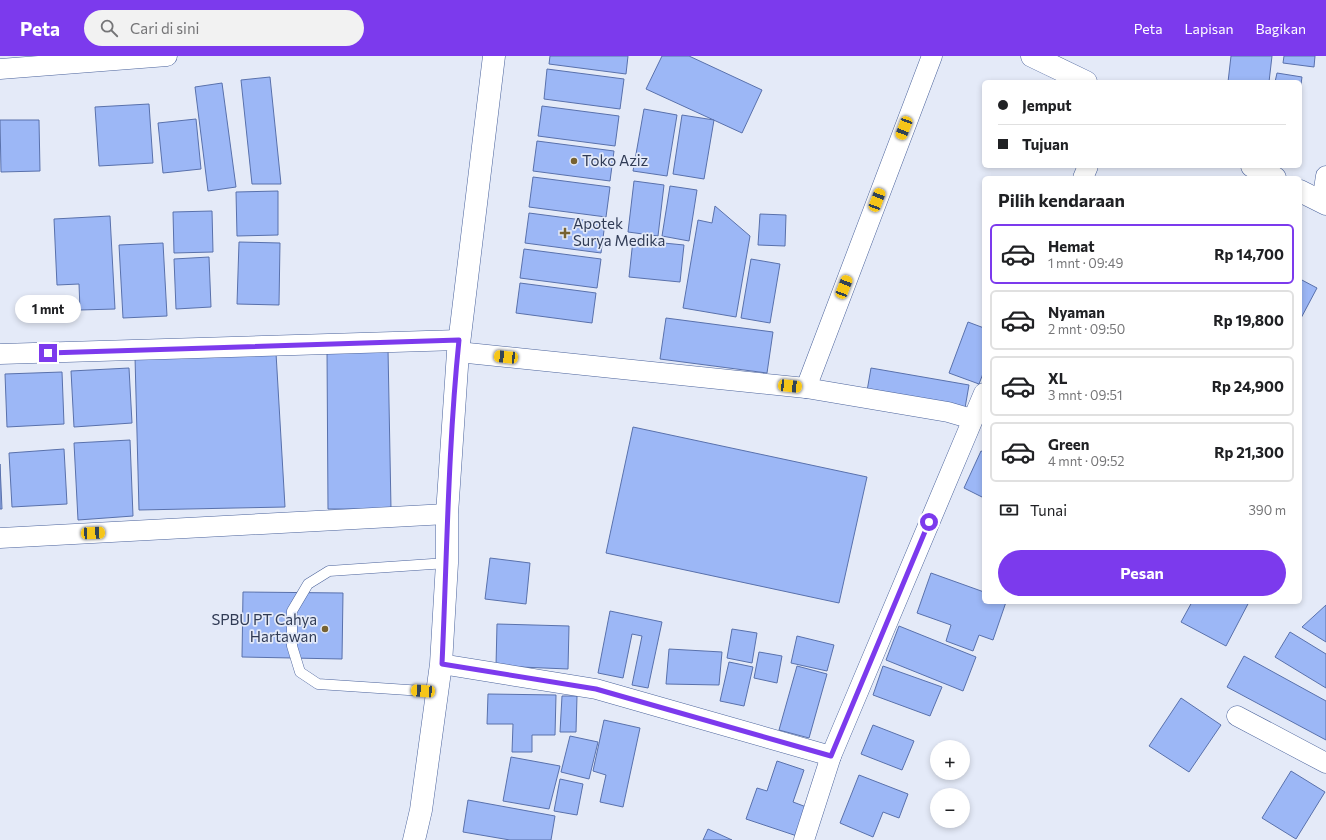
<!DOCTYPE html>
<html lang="id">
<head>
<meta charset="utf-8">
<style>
	body { margin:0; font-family:Commissioner,sans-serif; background:#f2f2f2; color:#202124; height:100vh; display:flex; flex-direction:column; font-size:15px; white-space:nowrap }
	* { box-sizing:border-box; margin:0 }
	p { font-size:13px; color:#757577 }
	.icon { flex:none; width:22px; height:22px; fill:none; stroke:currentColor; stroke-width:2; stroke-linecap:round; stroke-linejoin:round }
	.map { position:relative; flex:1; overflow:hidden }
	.details { position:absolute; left:982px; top:120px; width:320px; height:428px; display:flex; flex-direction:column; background:#fff; border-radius:6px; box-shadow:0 2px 6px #0003 }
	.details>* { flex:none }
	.hud { position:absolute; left:982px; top:24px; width:320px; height:88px; border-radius:6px; box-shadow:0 2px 6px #0003; display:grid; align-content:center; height:88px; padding:0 16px; background:#fff }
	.tools { position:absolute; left:930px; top:684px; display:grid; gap:8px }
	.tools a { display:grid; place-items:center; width:40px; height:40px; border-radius:50%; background:#fff; box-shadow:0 2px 6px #0003; font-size:20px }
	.end { position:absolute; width:18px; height:18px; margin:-9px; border:5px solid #7c3aed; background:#fff; box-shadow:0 0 0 2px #fff }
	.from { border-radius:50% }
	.bubble { position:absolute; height:28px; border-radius:14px; background:#fff; box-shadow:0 2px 6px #0003; font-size:13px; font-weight:700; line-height:28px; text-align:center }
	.car { position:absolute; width:12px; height:24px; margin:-12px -6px; border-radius:5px; box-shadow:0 0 3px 1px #0007; background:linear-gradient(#f5c518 24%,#345 0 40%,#f5c518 0 76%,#345 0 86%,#f5c518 0) }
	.hud b { display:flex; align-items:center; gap:14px; height:38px; font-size:15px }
	.hud b+b { border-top:1px solid #e0e0e0 }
	.hud i { width:10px; height:10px; background:#202124 }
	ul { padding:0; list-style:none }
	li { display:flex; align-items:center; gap:12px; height:60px; margin:0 8px 6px; padding:0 8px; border:2px solid #e0e0e0; border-radius:6px }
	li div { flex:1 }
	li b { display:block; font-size:15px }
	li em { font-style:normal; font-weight:700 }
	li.current { border-color:#7c3aed }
	li>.icon { width:36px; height:36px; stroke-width:1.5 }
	h2 { padding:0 16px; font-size:18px; line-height:48px }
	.pay { display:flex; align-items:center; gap:10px; height:44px; padding:0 16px; font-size:15px }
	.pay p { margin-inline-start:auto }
	.primary-button { display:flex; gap:8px; margin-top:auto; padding:8px 16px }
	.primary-button a { flex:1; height:46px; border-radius:24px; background:#7c3aed; color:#fff; font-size:16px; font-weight:700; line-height:46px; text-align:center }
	header { display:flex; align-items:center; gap:24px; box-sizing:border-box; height:56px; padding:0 20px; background:#7c3aed; color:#fff }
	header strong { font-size:19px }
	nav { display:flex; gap:22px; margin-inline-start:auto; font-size:14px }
	.search { width:280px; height:36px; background:#f2f2f2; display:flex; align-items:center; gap:10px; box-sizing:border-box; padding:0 14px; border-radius:22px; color:#757577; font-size:15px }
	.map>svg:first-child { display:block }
</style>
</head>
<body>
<header>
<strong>Peta</strong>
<div class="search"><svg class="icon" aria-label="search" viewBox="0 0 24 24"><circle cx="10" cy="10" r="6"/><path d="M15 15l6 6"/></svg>Cari di sini</div>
<nav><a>Peta</a><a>Lapisan</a><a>Bagikan</a></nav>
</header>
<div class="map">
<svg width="1326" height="784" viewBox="0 0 1326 784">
	<rect width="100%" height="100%" fill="#e4eaf8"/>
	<!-- building -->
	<g fill="#9cb7f6" stroke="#5971ac">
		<path d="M550,0H628L626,18L549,8Z"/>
		<path d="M662,0H689L762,34L742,77L646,33Z"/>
		<path d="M1231,0H1272L1269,26H1228Z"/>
		<path d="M1284,0H1315L1314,11L1283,7Z"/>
		<path d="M547,13L624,23L620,53L544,43Z"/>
		<path d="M1277,17L1302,21L1300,36V26H1275Z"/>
		<path d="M270,21L281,128H252L241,24Z"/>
		<path d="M222,27L236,131L208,135L195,31Z"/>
		<path d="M149,48L153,107L99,110L95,51Z"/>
		<path d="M542,50L619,60L615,90L538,80Z"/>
		<path d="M644,53L677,59L667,120L633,115Z"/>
		<path d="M682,59L714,64L704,123L673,118Z"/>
		<path d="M196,63L201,113L163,117L158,67Z"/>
		<path d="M0,64H39L40,115L1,116Z"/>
		<path d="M537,85L614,95L610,125L533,115Z"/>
		<path d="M533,121L610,131L606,161L529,151Z"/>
		<path d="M634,125L664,129L658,180L628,176Z"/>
		<path d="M670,130L697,134L689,185L662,180Z"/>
		<path d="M278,135V179L237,180L236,136Z"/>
		<path d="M715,150L750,180L736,261L683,252L698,164L712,167Z"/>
		<path d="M212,155L213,196L174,197L173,156Z"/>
		<path d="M529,157L605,167L601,197L525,187Z"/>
		<path d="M760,158L786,159L785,190L758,189Z"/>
		<path d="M110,160L115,253L80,254L79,228L57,229L54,163Z"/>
		<path d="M633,184L684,189L680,226L629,221Z"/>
		<path d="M239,186L280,187L279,249L237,248Z"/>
		<path d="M163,187L167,260L123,262L119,189Z"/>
		<path d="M524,193L601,203L597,232L520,222Z"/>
		<path d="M209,201L211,251L176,253L174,203Z"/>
		<path d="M751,203L780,208L770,267L741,262Z"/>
		<path d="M1300,223L1317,232L1300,264Z"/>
		<path d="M520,227L596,237L592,267L516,257Z"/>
		<path d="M666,262L773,276L767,317L660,303Z"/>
		<path d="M968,266L984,272V315L979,328L949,317Z"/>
		<path d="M388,293L391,453H328L327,294Z"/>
		<path d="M276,297L285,451L139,454L135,301Z"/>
		<path d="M129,312L132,367L74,371L71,315Z"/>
		<path d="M871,312L969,329L965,352L867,335Z"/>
		<path d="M62,316L64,368L7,371L5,318Z"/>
		<path d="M633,371L867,421L839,547L606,497Z"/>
		<path d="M130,384L133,460L78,464L74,387Z"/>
		<path d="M64,393L67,448L12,451L9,397Z"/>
		<path d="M981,395L984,396V442L964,432Z"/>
		<path d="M0,408L2,453H0Z"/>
		<path d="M490,502L530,507L526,548L485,543Z"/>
		<path d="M931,517L984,536V546H1006L993,584L979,579L973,595L946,585L951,569L917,557Z"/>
		<path d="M243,536L343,537L342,603L242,601Z"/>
		<path d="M1192,546H1249L1226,590L1181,566Z"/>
		<path d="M1326,549V586L1302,571Z"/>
		<path d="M610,555L662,566L648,632L632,629L642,580L632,578L623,622L598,617Z"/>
		<path d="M497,568L569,570L568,613L496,610Z"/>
		<path d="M899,570L976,601L963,635L886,604Z"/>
		<path d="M732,573L757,577L752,607L727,602Z"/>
		<path d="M1290,576L1326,598V632L1275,601Z"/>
		<path d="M797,580L834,589L827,615L791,607Z"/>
		<path d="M669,593L722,596L719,629L666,628Z"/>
		<path d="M759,596L782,600L777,627L754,622Z"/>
		<path d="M1244,600L1326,645V684L1227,631Z"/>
		<path d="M729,606L753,611L744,650L720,645Z"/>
		<path d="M797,610L827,618L809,682L779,674Z"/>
		<path d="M883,610L942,631L930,660L873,639Z"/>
		<path d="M488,638L556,639L555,679H532V696H512L513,668H487Z"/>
		<path d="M562,640H577L576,676H560Z"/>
		<path d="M1181,642L1221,669L1189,716L1149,690Z"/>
		<path d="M604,664L640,672L623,751L600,746L606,719L593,715Z"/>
		<path d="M873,669L914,685L902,714L861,698Z"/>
		<path d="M570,680L598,686L589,723L561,716Z"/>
		<path d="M511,701L560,710L549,753L503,745Z"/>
		<path d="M777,705L804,714L793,746L809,752L800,781L746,763L757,732L767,735Z"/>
		<path d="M1291,715L1325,736L1296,783L1262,762Z"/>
		<path d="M859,719L908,738L899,762L883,756L873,781L840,767Z"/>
		<path d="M560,723L583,728L577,759L554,755Z"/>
		<path d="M468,744L555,760L551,784H510L463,776Z"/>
		<path d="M708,773L732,784H703Z"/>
	</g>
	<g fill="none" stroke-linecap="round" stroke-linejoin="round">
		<defs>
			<path id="lane" d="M438,636L318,628L300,616L292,590V555L308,528L329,515L447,507"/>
			<g id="street">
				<path d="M0,13L167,0"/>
				<path d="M1083,122L1088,110"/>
				<path d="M1322,146L1326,120"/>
				<path d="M458,296L806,332L948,356L972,363"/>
				<path d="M0,298L459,284"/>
				<path d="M806,332L932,0"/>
				<path d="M0,482L447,458"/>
				<path d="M441,608L596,633L831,700"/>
				<path d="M1237,660L1326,707"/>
				<path d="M804,784L831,700L984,337"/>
			</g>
			<path id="secondary" d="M414,784L421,754L441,608L447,507V458L458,296L494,0"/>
			<g id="primary">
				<path d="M1032,0L1086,26"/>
				<path d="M1252,110L1275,122"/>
				<path d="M1300,135L1326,148"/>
			</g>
		</defs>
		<!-- lane casing -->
		<use href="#lane" stroke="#4b639c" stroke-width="11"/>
		<!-- street casing -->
		<use href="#street" stroke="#4b639c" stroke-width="21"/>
		<!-- secondary casing -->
		<use href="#secondary" stroke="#4b639c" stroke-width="23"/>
		<!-- primary casing -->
		<use href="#primary" stroke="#4b639c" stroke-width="23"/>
		<!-- lane -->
		<use href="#lane" stroke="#fff" stroke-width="10"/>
		<!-- street -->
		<use href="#street" stroke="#fff" stroke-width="20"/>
		<!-- secondary -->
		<use href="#secondary" stroke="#fff" stroke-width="22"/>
		<!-- primary -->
		<use href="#primary" stroke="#fff" stroke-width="22"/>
	</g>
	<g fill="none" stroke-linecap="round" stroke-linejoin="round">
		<!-- route -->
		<path stroke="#7c3aed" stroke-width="5" d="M48,297L459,284C448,392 447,500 442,608L596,633L831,700L929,466"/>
	</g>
	<!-- markers -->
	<g fill="#776231" stroke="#e4eaf8" stroke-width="1.5">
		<circle cx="574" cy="105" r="4"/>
		<path d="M563 171h4v4h4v4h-4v4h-4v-4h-4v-4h4z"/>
		<circle cx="325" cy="573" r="4"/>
	</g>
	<g text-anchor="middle" stroke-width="3.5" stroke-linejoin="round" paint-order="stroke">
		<!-- poi labels -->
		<g font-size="15" fill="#303b55" stroke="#e4eaf8" text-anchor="start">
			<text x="582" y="110">Toko Aziz</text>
			<text x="573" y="173">Apotek<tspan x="573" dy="17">Surya Medika</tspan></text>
			<text x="317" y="569" text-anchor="end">SPBU PT Cahya<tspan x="317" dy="17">Hartawan</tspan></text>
		</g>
	</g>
</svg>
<div class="tools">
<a>+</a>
<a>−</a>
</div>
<i class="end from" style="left:929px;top:466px"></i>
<i class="end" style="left:48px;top:297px"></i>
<div class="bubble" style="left:15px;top:239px;width:66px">1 mnt</div>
<i class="car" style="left:904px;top:72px;rotate:201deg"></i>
<i class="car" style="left:877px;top:144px;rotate:21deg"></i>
<i class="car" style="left:844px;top:231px;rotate:21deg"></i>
<i class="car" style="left:506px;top:301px;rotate:276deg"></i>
<i class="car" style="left:790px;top:330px;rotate:96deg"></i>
<i class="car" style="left:93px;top:477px;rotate:87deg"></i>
<i class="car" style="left:423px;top:635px;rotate:274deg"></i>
<div class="hud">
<b><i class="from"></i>Jemput</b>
<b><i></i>Tujuan</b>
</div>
<section class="details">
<h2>Pilih kendaraan</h2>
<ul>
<li class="current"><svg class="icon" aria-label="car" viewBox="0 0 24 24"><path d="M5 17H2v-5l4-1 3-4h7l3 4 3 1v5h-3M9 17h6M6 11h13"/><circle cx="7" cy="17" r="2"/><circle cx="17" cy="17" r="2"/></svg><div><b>Hemat</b><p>1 mnt · 09:49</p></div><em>Rp 14,700</em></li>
<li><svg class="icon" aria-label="car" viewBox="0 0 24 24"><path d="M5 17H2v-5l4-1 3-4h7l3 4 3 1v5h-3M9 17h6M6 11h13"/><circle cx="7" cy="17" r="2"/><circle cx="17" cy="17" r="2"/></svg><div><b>Nyaman</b><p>2 mnt · 09:50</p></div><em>Rp 19,800</em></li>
<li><svg class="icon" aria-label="car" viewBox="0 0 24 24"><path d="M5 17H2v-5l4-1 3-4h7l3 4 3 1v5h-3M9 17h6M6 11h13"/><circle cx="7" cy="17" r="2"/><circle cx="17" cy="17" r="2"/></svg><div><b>XL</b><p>3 mnt · 09:51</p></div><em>Rp 24,900</em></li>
<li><svg class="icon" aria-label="car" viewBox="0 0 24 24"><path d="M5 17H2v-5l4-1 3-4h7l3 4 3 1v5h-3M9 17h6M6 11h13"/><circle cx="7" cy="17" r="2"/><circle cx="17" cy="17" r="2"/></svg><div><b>Green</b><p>4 mnt · 09:52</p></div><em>Rp 21,300</em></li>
</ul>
<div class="pay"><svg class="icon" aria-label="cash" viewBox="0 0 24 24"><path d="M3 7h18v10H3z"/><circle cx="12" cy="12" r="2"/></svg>Tunai<p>390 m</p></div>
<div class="primary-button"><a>Pesan</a></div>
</section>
</div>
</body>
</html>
